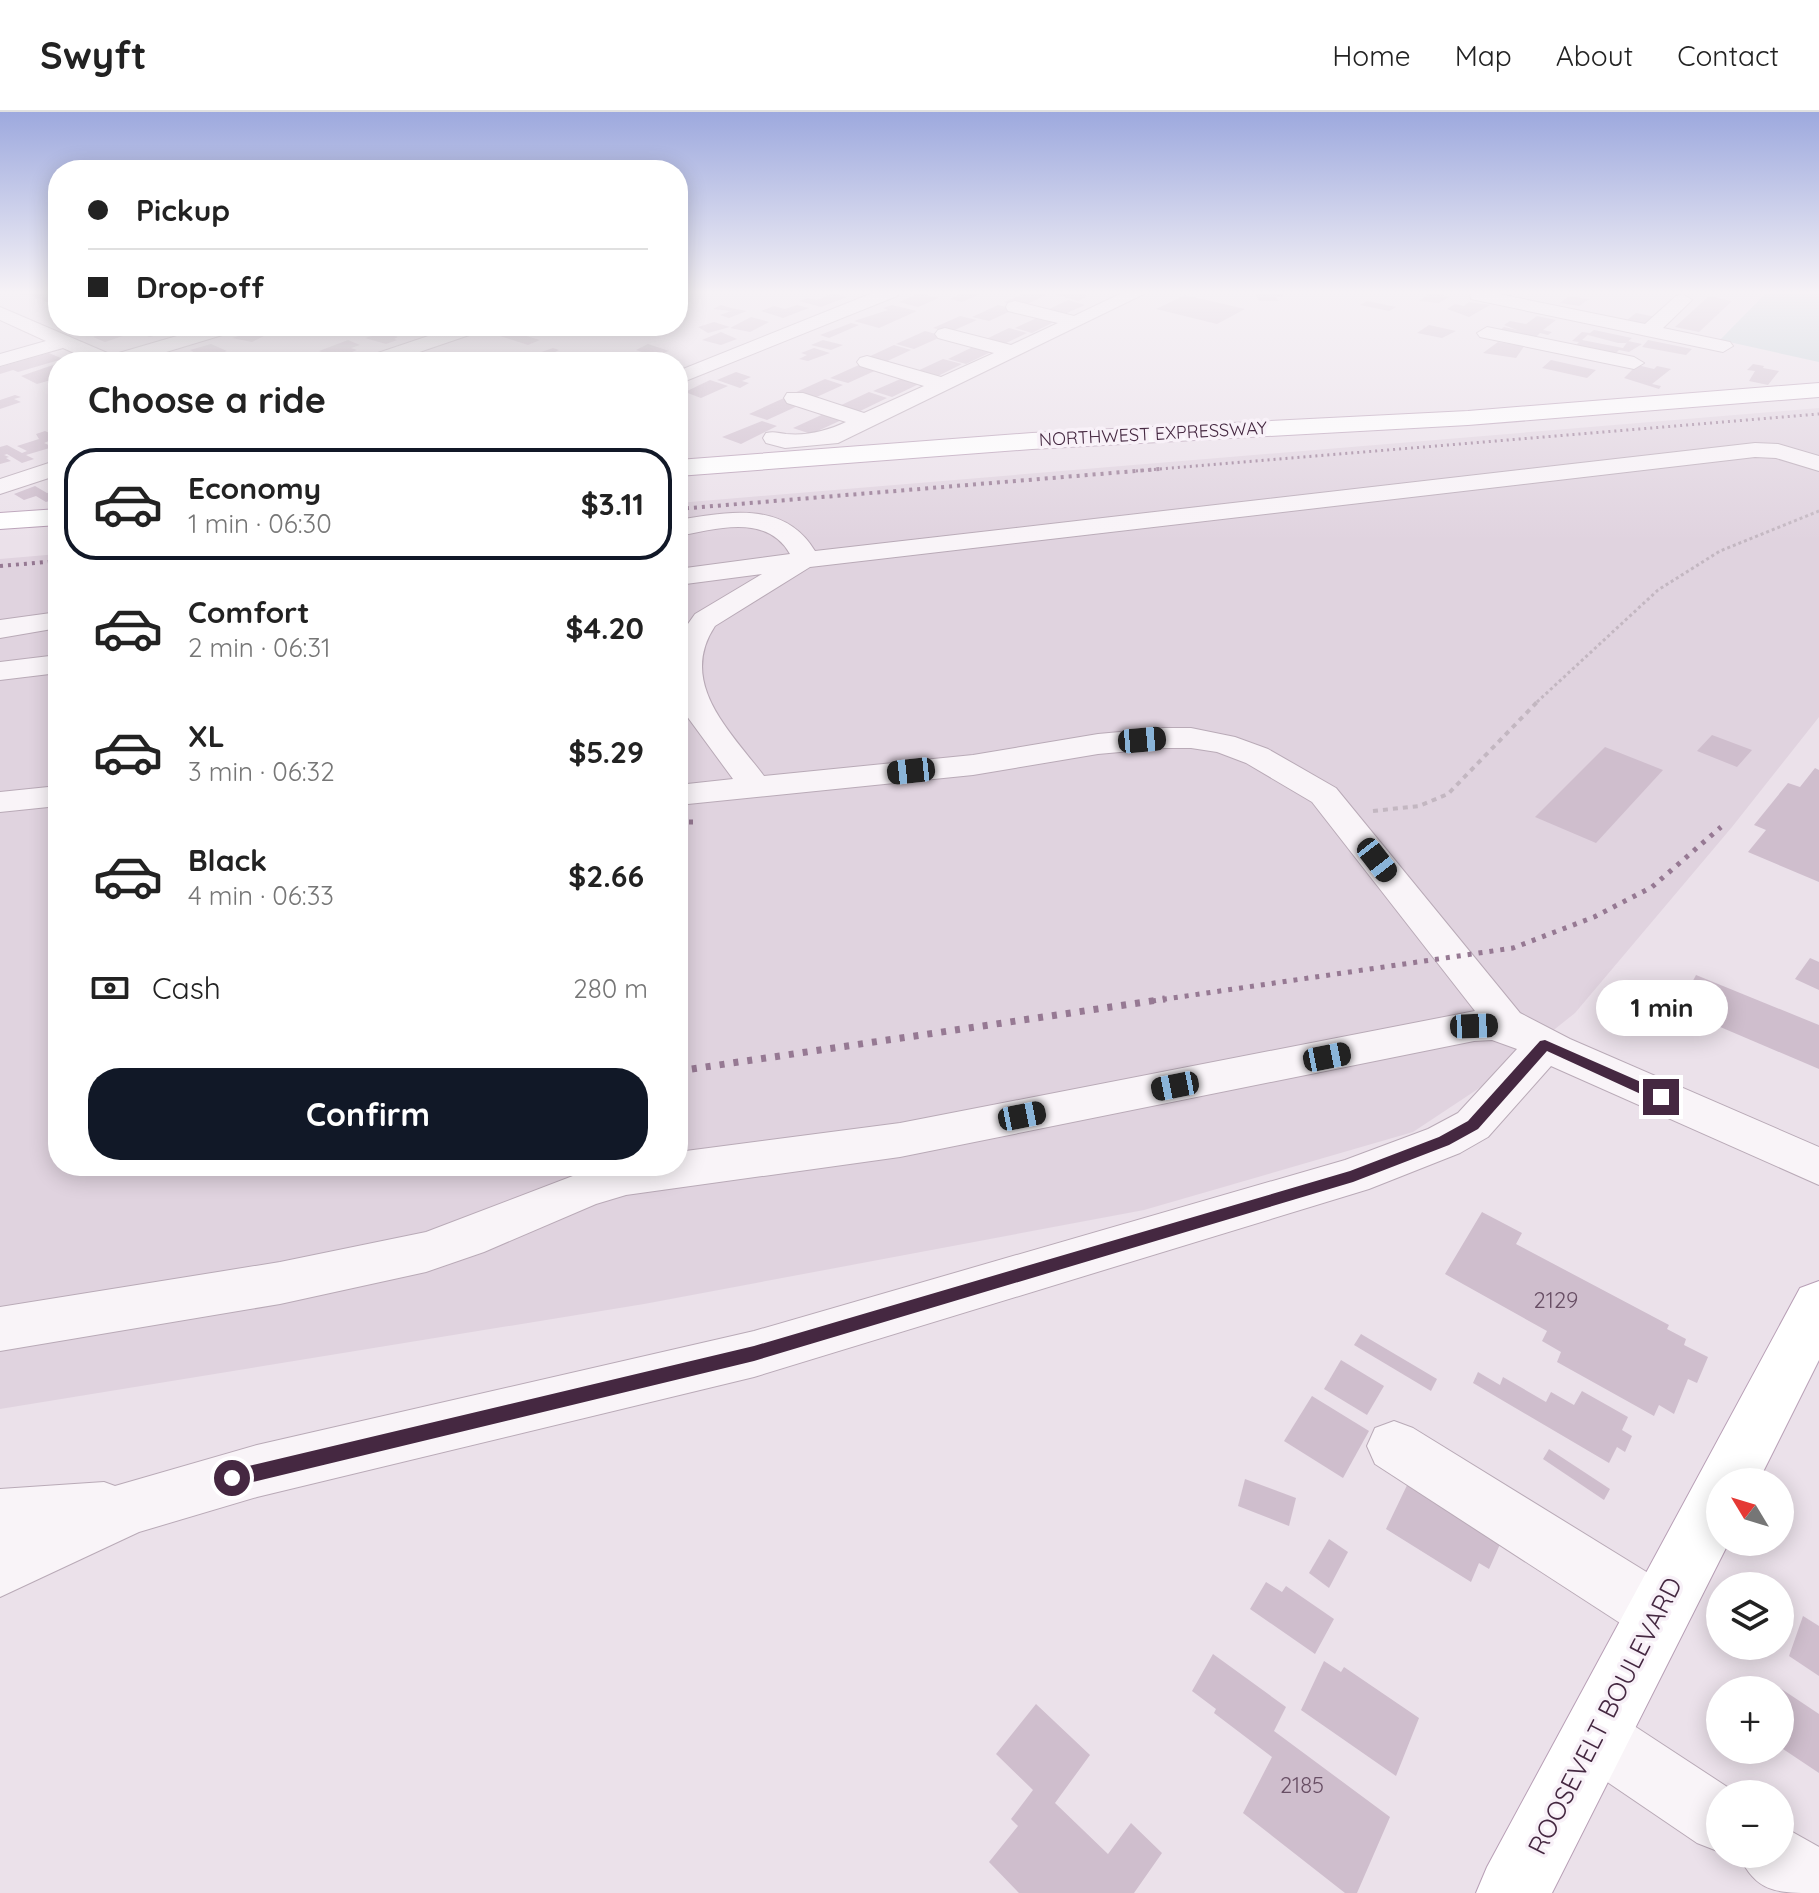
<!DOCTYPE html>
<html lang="en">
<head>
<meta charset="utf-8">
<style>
	body { margin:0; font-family:Quicksand,sans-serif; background:#f2f2f2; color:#222; height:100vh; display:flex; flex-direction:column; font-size:30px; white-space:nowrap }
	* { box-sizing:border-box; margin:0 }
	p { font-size:26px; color:#767676 }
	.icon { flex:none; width:44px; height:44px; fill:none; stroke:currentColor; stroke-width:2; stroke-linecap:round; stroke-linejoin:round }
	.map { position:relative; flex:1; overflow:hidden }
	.side { position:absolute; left:48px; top:240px; width:640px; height:824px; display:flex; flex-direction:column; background:#fff; border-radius:32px; box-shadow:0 4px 20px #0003 }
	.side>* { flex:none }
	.banner { position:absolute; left:48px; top:48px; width:640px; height:176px; border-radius:32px; box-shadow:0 4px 20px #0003; display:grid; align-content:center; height:176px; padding:0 40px; background:#fff }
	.needle { width:52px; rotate:308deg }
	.tools { position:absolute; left:1706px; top:1356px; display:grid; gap:16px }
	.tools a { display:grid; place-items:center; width:88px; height:88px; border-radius:50%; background:#fff; box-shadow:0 4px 20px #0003; font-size:40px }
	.end { position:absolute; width:36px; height:36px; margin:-18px; border:10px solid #452841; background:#fff; box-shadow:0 0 0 4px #fff }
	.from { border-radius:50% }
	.bubble { position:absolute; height:56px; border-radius:28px; background:#fff; box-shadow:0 4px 20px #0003; font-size:26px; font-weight:800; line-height:56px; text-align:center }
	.car { position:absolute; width:24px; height:48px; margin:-24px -12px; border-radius:10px; box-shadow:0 0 6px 2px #0007; background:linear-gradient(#222 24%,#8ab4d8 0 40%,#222 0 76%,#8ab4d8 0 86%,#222 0) }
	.banner b { display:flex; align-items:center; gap:28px; height:76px; font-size:30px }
	.banner b+b { border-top:2px solid #e0e0e0 }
	.banner i { width:20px; height:20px; background:#222 }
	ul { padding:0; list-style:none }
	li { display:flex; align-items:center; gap:24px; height:112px; margin:0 16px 12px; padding:0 24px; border:4px solid transparent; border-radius:32px }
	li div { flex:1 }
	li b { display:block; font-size:30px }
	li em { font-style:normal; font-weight:800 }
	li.current { border-color:#111827 }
	li>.icon { width:72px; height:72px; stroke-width:1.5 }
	h2 { padding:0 40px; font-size:36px; line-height:96px }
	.pay { display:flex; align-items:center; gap:20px; height:88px; padding:0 40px; font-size:30px }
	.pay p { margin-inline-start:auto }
	.action { display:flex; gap:16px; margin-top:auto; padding:16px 40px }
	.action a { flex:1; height:92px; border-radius:32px; background:#111827; color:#fff; font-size:32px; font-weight:800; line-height:92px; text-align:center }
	header { display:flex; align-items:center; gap:48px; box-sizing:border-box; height:112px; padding:0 40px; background:#fff; border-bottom:2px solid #e0e0e0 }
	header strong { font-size:38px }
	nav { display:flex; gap:44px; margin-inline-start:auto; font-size:28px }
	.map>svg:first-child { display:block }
</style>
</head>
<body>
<header>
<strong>Swyft</strong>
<nav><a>Home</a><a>Map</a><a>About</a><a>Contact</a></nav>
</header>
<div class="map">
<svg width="1819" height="1781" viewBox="0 0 1819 1781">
	<rect width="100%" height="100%" fill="#ebe1ea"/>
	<!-- built -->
	<path fill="#e0d3df" d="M1819,296V605L1732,715L1575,901L1490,969L1413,1020L1144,1098L644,1192L0,1297V447L58,442V1054H678V391Z"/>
	<!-- green -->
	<path fill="#c1d1d6" d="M1767,180H1819V250L1720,228Z"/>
	<!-- building -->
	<g fill="#cfbecd">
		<path d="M31,180H51L58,183L54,185L58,187L47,190L31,183H19Z"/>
		<path d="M963,180H985L962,190L950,187Z"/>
		<path d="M1028,180L1046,183L1021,195L1004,190Z"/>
		<path d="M1047,180H1079L1076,181L1088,184L1078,189Z"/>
		<path d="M1254,180H1281L1284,185H1276L1279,189H1259Z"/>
		<path d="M834,181L847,185L821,195L799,189L808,186L817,188Z"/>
		<path d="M919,181L939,186L918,195L899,190Z"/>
		<path d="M1429,182H1438L1449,185L1439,191L1419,189Z"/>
		<path d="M1185,183L1245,197L1217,212L1156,197Z"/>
		<path d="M1569,184L1581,186L1589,187L1579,194L1560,191Z"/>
		<path d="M1709,184L1732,189L1699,220L1675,215Z"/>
		<path d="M1068,188L1085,193L1060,204L1043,200Z"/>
		<path d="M1367,189L1396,195L1389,199L1360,193Z"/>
		<path d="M1469,190L1490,193L1469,205L1447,197L1455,192L1464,194Z"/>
		<path d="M721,193L731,196L747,199L729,206L720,203L731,199L713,197Z"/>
		<path d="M797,193L809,196L783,206L761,199L774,194L785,197Z"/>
		<path d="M892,193L917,199L879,216L854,209L888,198L883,196Z"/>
		<path d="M998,193L1015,197L989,209L972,205Z"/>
		<path d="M1636,201L1656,205L1647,213L1627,208Z"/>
		<path d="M960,204L977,208L950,220L933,216Z"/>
		<path d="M1041,204L1058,208L1032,221L1015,216Z"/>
		<path d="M1537,204L1556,208L1543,218L1552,220L1548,223L1540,221L1536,225L1500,218L1504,215L1517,218L1504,213L1510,209L1526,212Z"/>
		<path d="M751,205L769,210L750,220L730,216Z"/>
		<path d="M714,210L730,215L708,221L698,215Z"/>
		<path d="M851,211L859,213L829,226L820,223Z"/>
		<path d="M1429,213L1456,219L1442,226L1417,221Z"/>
		<path d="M109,214L123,217L116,219L119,220L132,221L105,230L93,225L102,223L93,218Z"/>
		<path d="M153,214H170L178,217L150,225L141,222L158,216Z"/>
		<path d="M270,214H307V215L276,224L258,217Z"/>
		<path d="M531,214H550L547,216L552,217L537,223L521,217Z"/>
		<path d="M384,215L392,218L384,221L398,225L394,227L397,228L386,232L365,226L372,224L366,222Z"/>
		<path d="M1009,216L1027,221L1000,234L982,229Z"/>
		<path d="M1594,218L1632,226L1626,231H1618L1588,223L1590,221L1582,228L1623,236L1628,229L1642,232L1629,240L1619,238L1615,242L1575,234L1579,230L1572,229L1582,220L1590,221Z"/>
		<path d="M925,219L943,224L914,237L896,232Z"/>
		<path d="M252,220L264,224L252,230L232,226Z"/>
		<path d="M513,220L540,228L528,233L500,224Z"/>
		<path d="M721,220L737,227L721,233L702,228Z"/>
		<path d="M348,228L360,233L351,236L357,238L337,246L319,239Z"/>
		<path d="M823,228L843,233L831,238L811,233Z"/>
		<path d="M1648,228L1692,237L1686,243L1642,235Z"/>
		<path d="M1498,230L1516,233H1525L1516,246L1483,241Z"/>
		<path d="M211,232L227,239L205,246L190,238Z"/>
		<path d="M648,232L669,239L654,244L636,238Z"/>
		<path d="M894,233L911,238L881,252L864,247Z"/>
		<path d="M977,233L995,238L966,252L948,247Z"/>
		<path d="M553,236L559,238L535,250L524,246Z"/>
		<path d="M814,236L830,241L808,249L799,247L807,243L801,241Z"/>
		<path d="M310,240L332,249L281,250L286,248L281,246Z"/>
		<path d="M49,241L63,247L18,260L13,258L0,262V255Z"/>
		<path d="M178,242L197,250H155L154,249Z"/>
		<path d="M943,247L962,252L932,267L913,261Z"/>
		<path d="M1551,248L1596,258L1587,266L1542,256Z"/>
		<path d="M56,252L58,262L55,263L58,266L37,272L21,264Z"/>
		<path d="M861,252L879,257L848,271L830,266Z"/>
		<path d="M1753,252L1764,254L1763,256L1779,259L1768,273L1749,269L1755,259L1747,258Z"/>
		<path d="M1637,253L1654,257L1657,254L1671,257L1652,272L1661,274L1659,277L1624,266Z"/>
		<path d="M736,260L751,265L742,269L749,271L740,276L717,268Z"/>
		<path d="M905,265L923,270L892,285L873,279Z"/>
		<path d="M825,267L843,273L810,288L792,282Z"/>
		<path d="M710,268L728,274L701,286L685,280Z"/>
		<path d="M869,280L887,286L854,302L835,296Z"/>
		<path d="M15,283L21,285L14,287L21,290L0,297V288Z"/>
		<path d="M784,286L802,292L767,308L749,302Z"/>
		<path d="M828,300L846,306L811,322L793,316Z"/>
		<path d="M762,309L777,314L741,332L722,325Z"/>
		<path d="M45,319L58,325L44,331L53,335L26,343L34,347L22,351L7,342L4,343L9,345L6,346L11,349L0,352V335L7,333L22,341L27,339L17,334L39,327L36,322Z"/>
		<path d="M35,374L47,381L58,377V386L46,390L36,384L24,388L14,382Z"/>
		<path d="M1712,623L1752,638L1737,655L1697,639Z"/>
		<path d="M1605,635L1663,658L1596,731L1535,705Z"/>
		<path d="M1815,656L1819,658V770L1748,740L1766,718L1754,713L1788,671L1800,675Z"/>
		<path d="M1810,846L1819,850V878L1795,867Z"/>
		<path d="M1696,863L1819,913V957L1678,897Z"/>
		<path d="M1482,1100L1522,1121L1516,1132L1669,1213L1667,1217L1686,1227L1684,1233L1708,1245L1697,1271L1688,1267L1674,1302L1659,1293L1654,1304L1557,1250L1561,1240L1542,1229L1547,1219L1445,1162Z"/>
		<path d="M1361,1222L1437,1267L1431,1279L1354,1233Z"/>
		<path d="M1341,1248L1384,1274L1367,1303L1324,1277Z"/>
		<path d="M1478,1260L1500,1273L1503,1265L1546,1290L1551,1280L1574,1293L1582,1279L1628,1305L1622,1318L1632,1324L1625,1340L1617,1335L1609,1351L1473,1271Z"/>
		<path d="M1312,1284L1369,1319L1343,1366L1284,1329Z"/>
		<path d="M1549,1337L1610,1377L1604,1388L1543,1347Z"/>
		<path d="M1411,1365L1505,1421L1489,1457L1479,1451L1471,1470L1386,1417Z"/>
		<path d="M1245,1367L1296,1386L1289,1414L1238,1394Z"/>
		<path d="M1329,1427L1348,1440L1329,1476L1309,1461Z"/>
		<path d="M1266,1470L1282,1480L1286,1474L1334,1507L1315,1542L1250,1497Z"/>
		<path d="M1803,1504L1819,1514V1564L1789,1544Z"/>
		<path d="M1213,1542L1286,1595L1274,1619L1390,1705L1357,1781H1345L1243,1701L1272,1645L1214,1601L1216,1597L1192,1579Z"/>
		<path d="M1324,1549L1341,1560L1344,1555L1419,1606L1396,1664L1301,1598Z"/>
		<path d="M1780,1576L1819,1602V1661L1780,1635Z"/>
		<path d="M1036,1592L1090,1643L1055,1691L1108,1742L1131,1711L1162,1741L1134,1781H1019L989,1750L1018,1714L1011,1707L1033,1678L996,1642Z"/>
	</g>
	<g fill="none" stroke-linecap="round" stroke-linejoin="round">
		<defs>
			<g id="minor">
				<path d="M875,180H900L897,184L678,272V259Z"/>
				<path d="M1124,180H1148L838,331L785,336L766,331L763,326L766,321C774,319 778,321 786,322C807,324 827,319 846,310L787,291L784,286L787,281H803L864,301L924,274L860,254L857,250L860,246L867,244L941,265L994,241L938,226L935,222L938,218L945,216L1011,233L1058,211L1008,199L1006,195L1008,191L1015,189L1074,204Z"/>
				<path d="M1470,180H1489L1645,212L1676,184L1683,182L1692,188L1663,216L1730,230L1733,234L1723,240L1471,187Z"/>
				<path d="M0,195L112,243L211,214H242L239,218L133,250H94L63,236L0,254V242L46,229L0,208Z"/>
				<path d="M458,214H487L484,218L390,250H360L363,246Z"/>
				<path d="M1487,215L1634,245L1644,251L1634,257L1480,225L1477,221Z"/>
				<path d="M1755,331L1778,332L1819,344V359L1776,346L1755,345L810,455L715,514C677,571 731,620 764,664L973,643L1098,622L1164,616H1191L1235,625L1268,637L1336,676L1520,901L1570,927L1819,1035V1073L1551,954L1488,1025L1460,1041L1369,1077L754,1265L257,1385L139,1420L0,1485V1377L104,1370L115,1374L257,1333L754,1219L1345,1048L1428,1017L1458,1001L1517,937L1492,928L1474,929L900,1045L626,1083L596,1092L484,1140L426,1160L280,1192L0,1239V1195L280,1150L426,1120L599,1054H678V1040L900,1011L1475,899L1312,690L1246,651L1217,640L1191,636H1164L1098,642L973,663L678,693V673L733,667L678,592V526L695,502L762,462L678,473V457L790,442C767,401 716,417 678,424V408C728,400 784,388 815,439Z"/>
				<path d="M58,348V363L0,382V367Z"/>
				<path d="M58,500V516L0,526V508Z"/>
				<path d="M58,543V561L0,568V550Z"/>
				<path d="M58,674V694L0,700V680Z"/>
				<path d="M1394,1309L1413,1316L1679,1480L1687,1501L1679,1522L1658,1530L1637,1522L1375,1352L1367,1334L1375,1316Z"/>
				<path d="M1594,1593L1616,1602L1738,1682H1720V1740L1697,1731L1572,1646L1563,1624L1572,1602Z"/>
				<path d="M1780,1713L1819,1735V1781C1775,1781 1757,1781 1738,1742H1780Z"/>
			</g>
			<g id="major">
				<path d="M1819,271V285L1468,313L1032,337L678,364V348L1032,321L1468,299Z"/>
				<path d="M58,397V413L0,417V401Z"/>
				<path d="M1819,1169V1248L1758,1370H1720V1430H1729L1552,1781H1476L1487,1755L1800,1176Z"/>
			</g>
		</defs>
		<!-- minor casing -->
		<use href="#minor" stroke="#b9aab7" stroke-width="2"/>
		<!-- major casing -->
		<use href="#major" stroke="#b89fb6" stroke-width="2"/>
		<!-- path-far1 -->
		<path stroke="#c3b7c1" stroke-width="3" stroke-dasharray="3 3" stroke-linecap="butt" d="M1537,590L1658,478L1720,439L1819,399"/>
		<!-- path -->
		<path stroke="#c3b7c1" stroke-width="4" stroke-dasharray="5 5" stroke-linecap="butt" d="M1373,699L1419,694L1448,682L1539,588"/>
		<!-- minor -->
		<use href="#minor" fill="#f9f4f8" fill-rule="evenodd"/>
		<!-- major -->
		<use href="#major" fill="#fff" fill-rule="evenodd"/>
		<!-- rail-far3 -->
		<path stroke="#967993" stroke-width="3" stroke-dasharray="2 4" stroke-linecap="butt" d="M1136,359L1819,302"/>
		<!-- rail-far2 -->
		<g stroke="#967993" stroke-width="4" stroke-dasharray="3 5" stroke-linecap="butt">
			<path d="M678,397L1160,357"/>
			<path d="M0,454L58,449"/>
		</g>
		<!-- rail-far1 -->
		<g stroke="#967993" stroke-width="5" stroke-dasharray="4 7" stroke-linecap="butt">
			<path d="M678,710H693"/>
			<path d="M1152,889L1513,836L1594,805L1652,775L1721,715"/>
		</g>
		<!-- rail -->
		<path stroke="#967993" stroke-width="7" stroke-dasharray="5 9" stroke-linecap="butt" d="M678,959L1165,887"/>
	</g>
	<!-- sky -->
	<linearGradient id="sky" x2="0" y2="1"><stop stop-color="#9da9de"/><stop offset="0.42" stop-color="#f6f2f6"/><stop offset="1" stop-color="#f6f2f6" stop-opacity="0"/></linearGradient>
	<rect width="1819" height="429" fill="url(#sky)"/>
	<!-- route -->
	<path fill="#452841" d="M1545,928L1666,981L1668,985L1666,989H1656L1547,939L1478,1017L1449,1033L1353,1070L754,1249L232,1375L226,1372L223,1366L226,1360L232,1358L754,1234L1350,1059L1439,1025L1468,1009L1540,929Z"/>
	<g text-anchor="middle" stroke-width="7" stroke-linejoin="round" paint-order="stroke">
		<!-- far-street labels -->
		<g font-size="18" fill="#452841" stroke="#f8f1f8">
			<text transform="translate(1153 322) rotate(-3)" y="6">NORTHWEST EXPRESSWAY</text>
		</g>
		<!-- near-number labels -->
		<g font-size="22" fill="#684e64">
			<text x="1556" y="1196">2129</text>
			<text x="1302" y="1681">2185</text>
		</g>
		<!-- near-street labels -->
		<g font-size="26" fill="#452841" stroke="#f8f1f8">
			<text transform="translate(1605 1604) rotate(-63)" y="9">ROOSEVELT BOULEVARD</text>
		</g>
	</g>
</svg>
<div class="tools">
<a><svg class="needle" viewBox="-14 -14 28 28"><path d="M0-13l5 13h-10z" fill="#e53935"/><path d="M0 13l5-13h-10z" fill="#767676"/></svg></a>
<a><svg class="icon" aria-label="layers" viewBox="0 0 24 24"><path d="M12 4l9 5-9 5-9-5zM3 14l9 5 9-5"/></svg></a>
<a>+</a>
<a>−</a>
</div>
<i class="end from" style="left:232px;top:1366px"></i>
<i class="end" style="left:1661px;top:985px"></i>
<div class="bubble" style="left:1596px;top:868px;width:132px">1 min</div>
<i class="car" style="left:1142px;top:628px;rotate:85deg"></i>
<i class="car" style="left:911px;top:659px;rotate:264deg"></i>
<i class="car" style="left:1377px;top:748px;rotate:142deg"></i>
<i class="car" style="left:1474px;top:914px;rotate:88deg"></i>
<i class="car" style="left:1327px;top:945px;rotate:79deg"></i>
<i class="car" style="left:1175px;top:974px;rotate:259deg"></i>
<i class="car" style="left:1022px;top:1004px;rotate:79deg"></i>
<div class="banner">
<b><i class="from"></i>Pickup</b>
<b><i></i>Drop-off</b>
</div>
<section class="side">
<h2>Choose a ride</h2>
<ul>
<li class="current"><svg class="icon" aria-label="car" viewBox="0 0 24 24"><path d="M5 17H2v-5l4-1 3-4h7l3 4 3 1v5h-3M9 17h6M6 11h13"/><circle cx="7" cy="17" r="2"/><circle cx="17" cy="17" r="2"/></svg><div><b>Economy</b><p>1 min · 06:30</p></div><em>$3.11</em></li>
<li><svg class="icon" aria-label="car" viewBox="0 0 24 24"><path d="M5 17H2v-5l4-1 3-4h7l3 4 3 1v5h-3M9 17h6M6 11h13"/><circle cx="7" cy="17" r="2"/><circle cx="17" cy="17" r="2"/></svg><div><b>Comfort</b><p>2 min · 06:31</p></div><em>$4.20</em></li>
<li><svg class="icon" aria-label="car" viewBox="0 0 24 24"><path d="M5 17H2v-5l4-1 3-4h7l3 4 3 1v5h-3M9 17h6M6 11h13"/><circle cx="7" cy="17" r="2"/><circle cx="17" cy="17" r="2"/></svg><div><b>XL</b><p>3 min · 06:32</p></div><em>$5.29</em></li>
<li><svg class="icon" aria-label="car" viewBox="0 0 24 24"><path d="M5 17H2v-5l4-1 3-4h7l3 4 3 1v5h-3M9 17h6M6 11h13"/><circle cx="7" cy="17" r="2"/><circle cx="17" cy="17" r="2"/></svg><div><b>Black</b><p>4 min · 06:33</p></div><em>$2.66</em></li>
</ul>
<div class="pay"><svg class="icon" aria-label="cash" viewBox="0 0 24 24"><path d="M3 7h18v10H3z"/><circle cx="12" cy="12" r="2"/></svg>Cash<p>280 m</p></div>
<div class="action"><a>Confirm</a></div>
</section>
</div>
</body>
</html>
